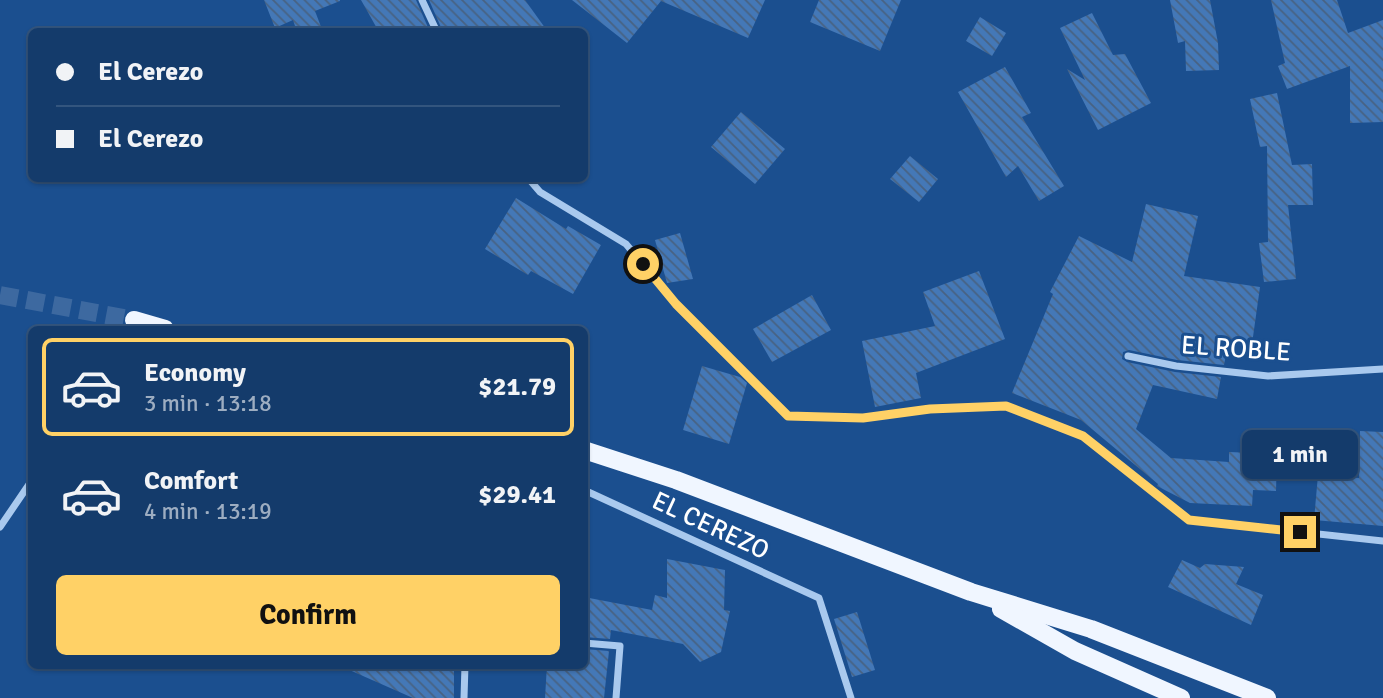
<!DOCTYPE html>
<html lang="en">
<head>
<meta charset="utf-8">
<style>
	body { margin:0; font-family:Signika,sans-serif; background:#214673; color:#f1f3f6; height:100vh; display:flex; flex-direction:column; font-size:26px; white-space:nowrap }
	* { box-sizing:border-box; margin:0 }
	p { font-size:23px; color:#9dadc1 }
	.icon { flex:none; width:38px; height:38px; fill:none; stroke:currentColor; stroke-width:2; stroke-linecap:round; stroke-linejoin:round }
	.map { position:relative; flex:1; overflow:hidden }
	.panel { position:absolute; left:28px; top:326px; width:560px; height:343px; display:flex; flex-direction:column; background:#143b6b; border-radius:10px; box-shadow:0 2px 5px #0004,0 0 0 2px #33557e }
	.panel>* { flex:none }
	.guide { position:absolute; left:28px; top:28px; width:560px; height:154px; border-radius:10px; box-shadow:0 2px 5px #0004,0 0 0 2px #33557e; display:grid; align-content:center; height:154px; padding:0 28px; background:#143b6b }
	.end { position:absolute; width:32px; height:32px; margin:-16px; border:9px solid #ffd166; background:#111; box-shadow:0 0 0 4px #111 }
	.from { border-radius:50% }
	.bubble { position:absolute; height:49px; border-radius:10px; background:#143b6b; box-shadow:0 2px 5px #0004,0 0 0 2px #33557e; font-size:23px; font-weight:700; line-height:49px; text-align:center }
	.guide b { display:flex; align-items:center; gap:24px; height:66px; font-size:26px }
	.guide b+b { border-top:2px solid #33557e }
	.guide i { width:18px; height:18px; background:#f1f3f6 }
	ul { padding:12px 0 0; list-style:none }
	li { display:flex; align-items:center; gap:21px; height:98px; margin:0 14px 10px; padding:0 14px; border:4px solid transparent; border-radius:10px }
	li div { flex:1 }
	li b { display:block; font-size:26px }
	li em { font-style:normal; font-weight:700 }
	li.on { border-color:#ffd166 }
	li>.icon { width:63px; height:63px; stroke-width:1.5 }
	.cta { display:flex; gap:14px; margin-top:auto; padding:14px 28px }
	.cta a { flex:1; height:80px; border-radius:10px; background:#ffd166; color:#111; font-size:28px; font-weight:700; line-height:80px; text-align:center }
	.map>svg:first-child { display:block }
</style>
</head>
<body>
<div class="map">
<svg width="1383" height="698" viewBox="0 0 1383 698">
	<defs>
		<pattern id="building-back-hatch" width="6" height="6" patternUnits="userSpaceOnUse" patternTransform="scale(1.75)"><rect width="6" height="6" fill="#4478b7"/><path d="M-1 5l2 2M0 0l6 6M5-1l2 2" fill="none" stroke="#486282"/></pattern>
	</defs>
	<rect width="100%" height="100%" fill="#1b4f8f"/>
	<!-- building -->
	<g fill="url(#building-back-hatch)">
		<path d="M264,0H340V1L315,11L323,32H297L293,20L275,28Z"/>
		<path d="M361,0H416L430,32H379Z"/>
		<path d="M429,0H525L548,32H443Z"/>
		<path d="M572,0H765L748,38L661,1L627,43Z"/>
		<path d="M819,0H901L880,51L810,22Z"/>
		<path d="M1170,0H1210L1218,43L1219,70L1186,71L1185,41L1178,43Z"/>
		<path d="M1271,0H1337L1348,33L1383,20V122L1350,123V66L1287,89L1278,66L1285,63Z"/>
		<path d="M1092,13L1113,55L1125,54L1151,103L1098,130L1067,69L1085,80L1060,28Z"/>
		<path d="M980,17L1006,33L992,56L966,41Z"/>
		<path d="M1005,67L1031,113L1022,117L1064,186L1039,201L1018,166L1006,177L958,92Z"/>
		<path d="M1277,93L1292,165L1312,164L1313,205H1288L1296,279L1264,282L1259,243L1268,242L1267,146L1260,147L1250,99Z"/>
		<path d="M741,112L785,149L755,184L711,147Z"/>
		<path d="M910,156L938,179L919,202L890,179Z"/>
		<path d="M516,198L566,229L568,226L601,245L573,294L531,271L528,275L485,249Z"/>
		<path d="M1146,204L1198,216L1184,276L1260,287L1252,344L1229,340L1224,365L1177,360L1129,350L1123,352L1122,359L1127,362L1175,372L1221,377L1217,399L1153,385L1136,429L1171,458L1229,462V452L1277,454L1276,491L1253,490L1252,506L1190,503L1157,486L1158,484L1081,420L1012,393L1053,294L1050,292L1079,236L1132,262Z"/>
		<path d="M680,233L693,279L667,283L655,240Z"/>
		<path d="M979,271L1005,339L916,373L921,398L875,407L862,341L935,326L923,292Z"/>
		<path d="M812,295L831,330L772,362L753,329Z"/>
		<path d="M702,366L740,377L747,383L729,444L683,430Z"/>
		<path d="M1360,431L1383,432V526L1314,520L1318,475L1359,478Z"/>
		<path d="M667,559L725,570L724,610L730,611L721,652L700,662L683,644L611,630L610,639L584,637V597L652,610L655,595L667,598Z"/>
		<path d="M1182,560L1200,568L1205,564L1244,567L1236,584L1263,595L1251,625L1168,587Z"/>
		<path d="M857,612L875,670L852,677L834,619Z"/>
		<path d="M584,649L609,651L604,698H545L547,665H584Z"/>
		<path d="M338,665H454V698H413Z"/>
	</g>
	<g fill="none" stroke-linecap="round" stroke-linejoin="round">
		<!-- primary-tunnel -->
		<path stroke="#3d69a0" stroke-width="18" stroke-dasharray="18 9" stroke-linecap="butt" d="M0,295L134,320"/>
		<!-- minor -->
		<g stroke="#a9c9ee" stroke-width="7">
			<path d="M422,0L437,32"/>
			<path d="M528,178L540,192L626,244L676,304L788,416L863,418L930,409L1006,406L1083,436L1189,520L1383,541"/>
			<path d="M1128,356L1176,366L1268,376L1383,369"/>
			<path d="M584,490L819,598L851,698"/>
			<path d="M0,527L32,480"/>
			<path d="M584,643L620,646L616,698"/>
			<path d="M464,698L465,665"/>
		</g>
		<!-- primary -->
		<g stroke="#f0f6ff" stroke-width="18">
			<path d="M134,320L165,329"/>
			<path d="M584,450L676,480L971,592L1091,629L1267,698"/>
			<path d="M1001,609L1075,651L1181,698"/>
		</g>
	</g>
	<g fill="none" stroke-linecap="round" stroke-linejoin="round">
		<!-- route -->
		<path stroke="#ffd166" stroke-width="9" d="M643,264L676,304L788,416L863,418L930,409L1006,406L1083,436L1189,520L1300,532"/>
	</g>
	<g text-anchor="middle" stroke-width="6" stroke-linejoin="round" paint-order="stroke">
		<!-- street labels -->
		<g font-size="26" fill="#fff" stroke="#1b4f8f">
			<text transform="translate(1236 348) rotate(4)" y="9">EL ROBLE</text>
			<text transform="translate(711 525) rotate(25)" y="9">EL CEREZO</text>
		</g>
	</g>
</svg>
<i class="end from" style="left:643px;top:264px"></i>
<i class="end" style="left:1300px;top:532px"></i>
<div class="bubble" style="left:1242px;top:430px;width:116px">1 min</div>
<div class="guide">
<b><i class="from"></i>El Cerezo</b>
<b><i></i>El Cerezo</b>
</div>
<section class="panel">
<ul>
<li class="on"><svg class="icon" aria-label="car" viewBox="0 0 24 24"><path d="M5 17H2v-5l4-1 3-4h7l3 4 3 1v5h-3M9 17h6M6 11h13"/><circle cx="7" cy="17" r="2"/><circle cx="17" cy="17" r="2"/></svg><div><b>Economy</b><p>3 min · 13:18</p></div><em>$21.79</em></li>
<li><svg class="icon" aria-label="car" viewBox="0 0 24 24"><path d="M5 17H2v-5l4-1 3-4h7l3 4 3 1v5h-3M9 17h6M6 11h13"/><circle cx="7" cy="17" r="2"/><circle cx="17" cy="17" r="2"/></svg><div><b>Comfort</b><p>4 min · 13:19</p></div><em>$29.41</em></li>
</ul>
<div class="cta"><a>Confirm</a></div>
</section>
</div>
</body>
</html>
